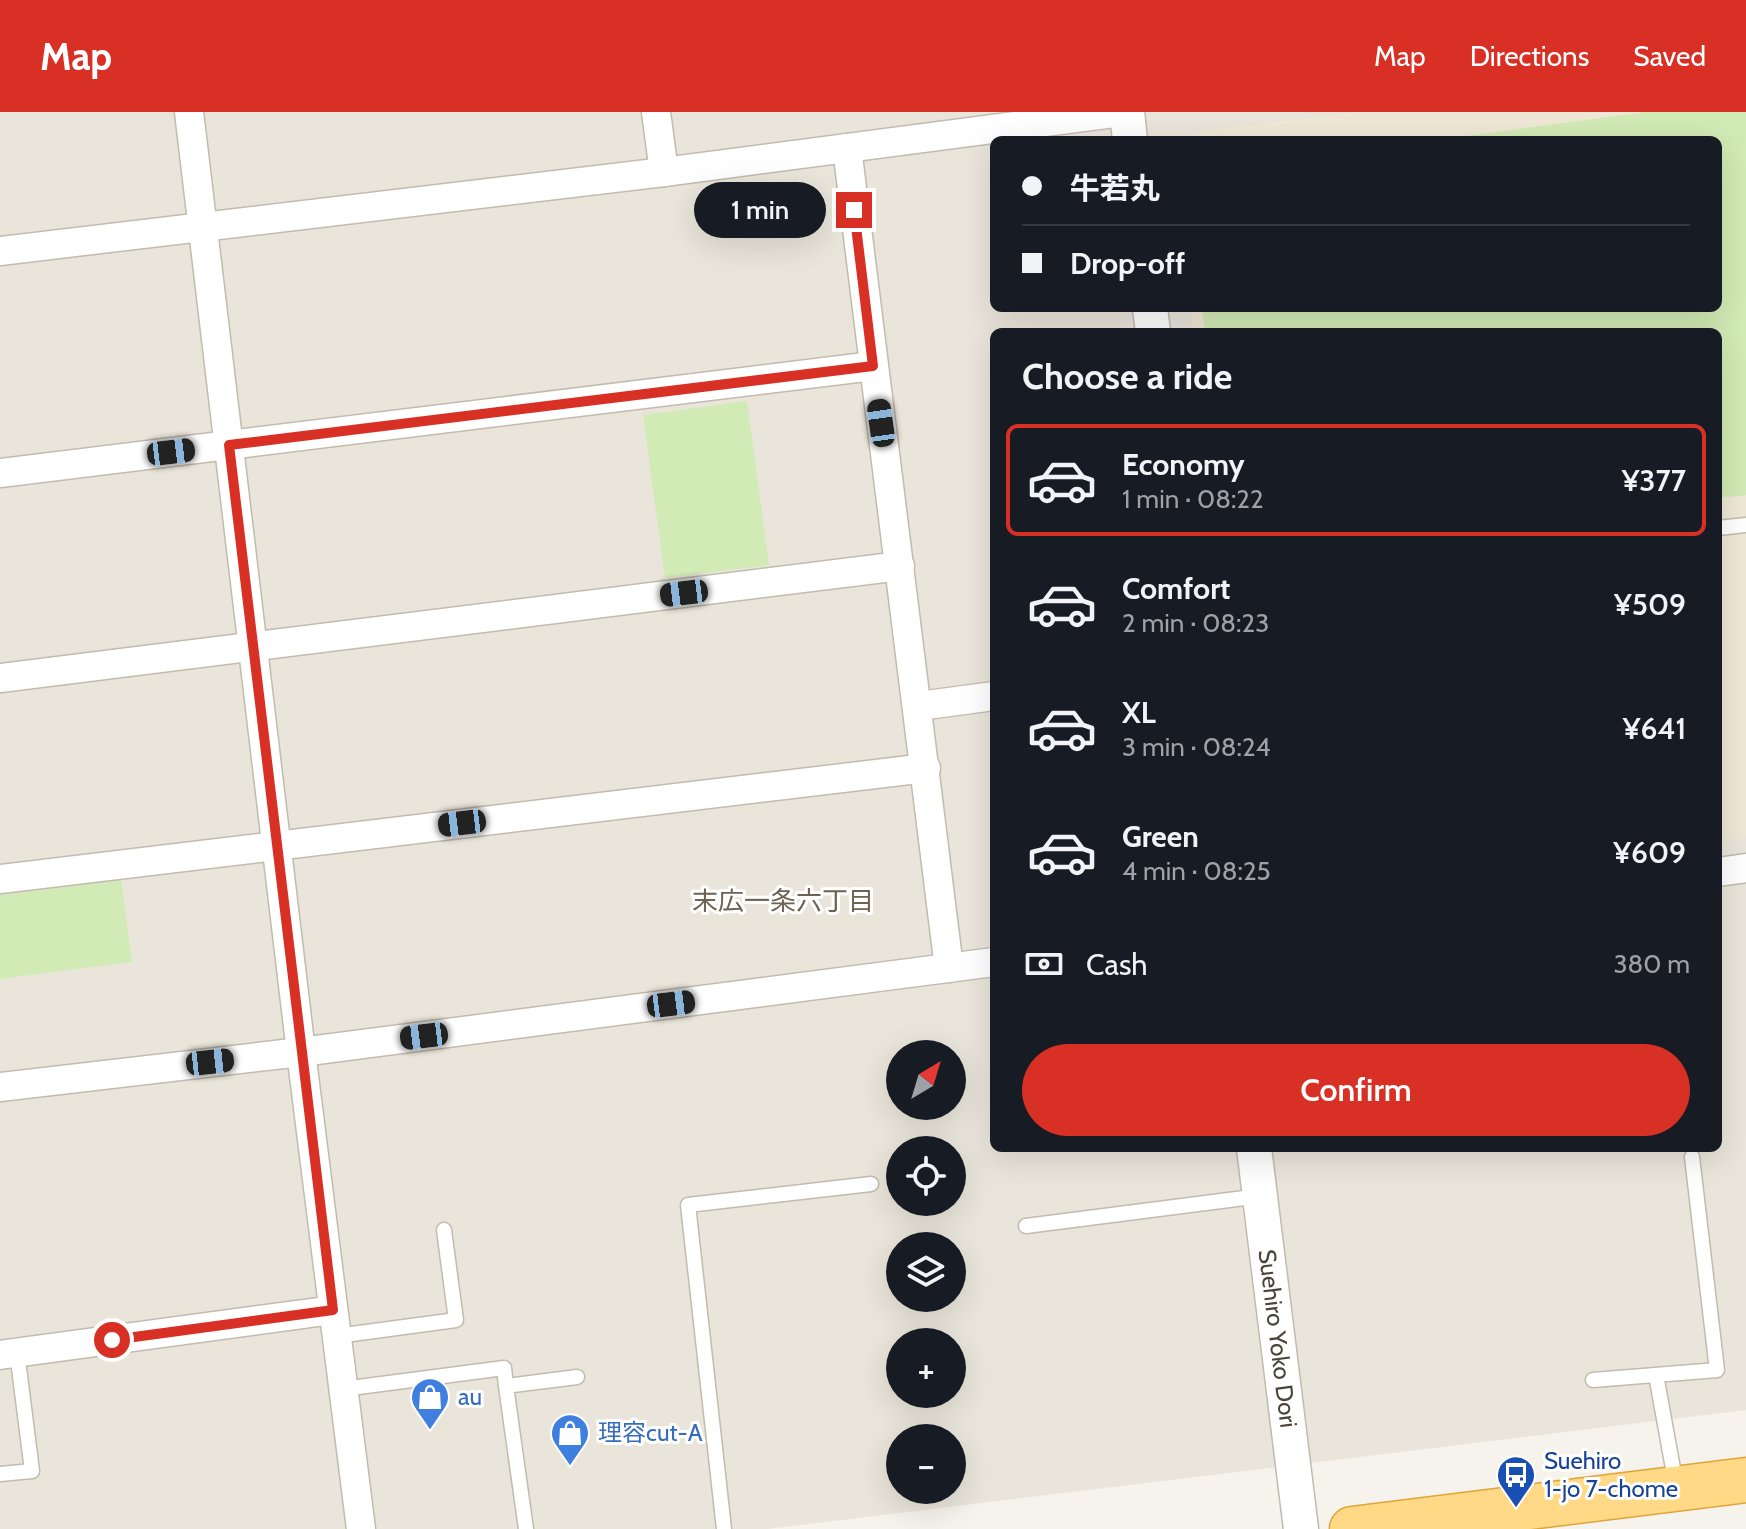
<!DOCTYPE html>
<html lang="en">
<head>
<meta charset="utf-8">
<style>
	body { margin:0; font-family:Cabin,"Noto Sans JP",sans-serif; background:#242831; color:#f1f3f6; height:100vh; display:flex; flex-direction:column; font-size:30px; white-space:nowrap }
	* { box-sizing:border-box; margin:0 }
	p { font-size:26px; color:#9ea1a6 }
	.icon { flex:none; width:44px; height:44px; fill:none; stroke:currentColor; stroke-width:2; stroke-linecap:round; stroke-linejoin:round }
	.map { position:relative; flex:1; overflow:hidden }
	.details { position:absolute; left:990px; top:216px; width:732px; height:824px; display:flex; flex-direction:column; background:#171b24; border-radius:12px; box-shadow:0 8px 32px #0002 }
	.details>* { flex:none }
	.banner { position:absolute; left:990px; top:24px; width:732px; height:176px; border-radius:12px; box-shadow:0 8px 32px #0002; display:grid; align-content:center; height:176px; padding:0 32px; background:#171b24 }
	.needle { width:52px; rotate:38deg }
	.controls { position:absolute; left:886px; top:928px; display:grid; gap:16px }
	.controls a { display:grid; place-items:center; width:80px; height:80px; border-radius:50%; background:#171b24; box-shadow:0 8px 32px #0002; font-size:40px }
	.end { position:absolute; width:36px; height:36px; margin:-18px; border:10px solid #d93025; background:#fff; box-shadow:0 0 0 4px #fff }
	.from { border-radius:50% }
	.bubble { position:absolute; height:56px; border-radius:28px; background:#171b24; box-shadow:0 8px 32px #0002; font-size:26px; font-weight:600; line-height:56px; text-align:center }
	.car { position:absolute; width:24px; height:48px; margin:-24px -12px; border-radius:10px; box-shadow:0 0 6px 2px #0007; background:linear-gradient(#222 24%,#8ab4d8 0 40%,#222 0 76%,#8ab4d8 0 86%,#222 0) }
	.banner b { display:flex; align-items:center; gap:28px; height:76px; font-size:30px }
	.banner b+b { border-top:2px solid #363941 }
	.banner i { width:20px; height:20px; background:#f1f3f6 }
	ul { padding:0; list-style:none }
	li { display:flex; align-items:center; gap:24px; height:112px; margin:0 16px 12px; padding:0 16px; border:4px solid transparent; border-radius:12px }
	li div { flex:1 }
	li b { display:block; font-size:30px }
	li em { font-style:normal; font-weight:600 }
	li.current { border-color:#d93025 }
	li>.icon { width:72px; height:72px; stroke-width:1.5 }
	h2 { padding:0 32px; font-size:36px; line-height:96px }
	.pay { display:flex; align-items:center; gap:20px; height:88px; padding:0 32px; font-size:30px }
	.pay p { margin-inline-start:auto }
	.action { display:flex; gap:16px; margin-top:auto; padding:16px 32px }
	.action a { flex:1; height:92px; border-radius:48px; background:#d93025; color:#fff; font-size:32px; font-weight:600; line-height:92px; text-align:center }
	header { display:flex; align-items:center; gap:48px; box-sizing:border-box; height:112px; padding:0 40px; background:#d93025; color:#fff }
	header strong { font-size:38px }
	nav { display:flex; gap:44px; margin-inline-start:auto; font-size:28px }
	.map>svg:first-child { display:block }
</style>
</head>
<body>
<header>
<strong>Map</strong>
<nav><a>Map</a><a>Directions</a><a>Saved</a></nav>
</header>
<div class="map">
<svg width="1746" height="1417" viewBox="0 0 1746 1417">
	<rect width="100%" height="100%" fill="#f6f3ec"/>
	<!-- residential -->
	<path fill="#eae5da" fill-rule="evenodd" d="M0,0H1746V1298L768,1417H0ZM994,28H1718V196H994ZM994,220H1718V1036H994ZM900,942H952V994H900ZM900,1038H952V1090H900ZM900,1134H952V1186H900ZM900,1230H952V1282H900ZM900,1326H952V1378H900Z"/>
	<!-- education -->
	<path fill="#efe8d6" d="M1357,0H1746V726L1718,729V220H1194L1191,196H1718V28H1190L1195,20Z"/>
	<!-- green -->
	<g fill="#d2eab5">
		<path d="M1644,0H1746V383L1718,386V220H1205L1202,196H1718V28H1436Z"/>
		<path d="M747,289L769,453L665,466L643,303Z"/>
		<path d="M121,768L132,850L0,867V783Z"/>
	</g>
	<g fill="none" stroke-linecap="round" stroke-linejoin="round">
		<defs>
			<g id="service">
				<path d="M1718,416L1746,413"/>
				<path d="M1026,1114L1260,1084"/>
				<path d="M337,1224L456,1208L444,1118"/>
				<path d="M1656,1263L1676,1373"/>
				<path d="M1593,1268L1717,1258L1692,1045"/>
				<path d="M343,1277L504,1256L506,1274"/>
				<path d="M0,1362L32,1359L17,1240"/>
				<path d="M526,1417L506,1274L577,1265"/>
				<path d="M724,1417L688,1093L871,1072"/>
			</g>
			<g id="minor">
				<path d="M189,0L301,940L361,1417"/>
				<path d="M656,0L664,60"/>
				<path d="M847,36L949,856"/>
				<path d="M0,139L664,60L1122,0"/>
				<path d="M0,361L873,254"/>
				<path d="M0,566L900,454"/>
				<path d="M919,594L994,584"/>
				<path d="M1718,760L1746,756"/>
				<path d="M0,767L926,656"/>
				<path d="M0,975L301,940L994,850"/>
				<path d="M0,1243L333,1198"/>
			</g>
			<g id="tertiary">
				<path d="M1127,0L1130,28"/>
				<path d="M1150,196L1153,220"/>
				<path id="s1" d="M1254,1036L1301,1417"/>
			</g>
			<path id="trunk" d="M1352,1417L1746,1368"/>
		</defs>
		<!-- service casing -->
		<use href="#service" stroke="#c2bbae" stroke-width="17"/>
		<!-- minor casing -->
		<use href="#minor" stroke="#c2bbae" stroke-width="31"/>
		<!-- tertiary casing -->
		<use href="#tertiary" stroke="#c2bbae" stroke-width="37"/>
		<!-- trunk casing -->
		<use href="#trunk" stroke="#e0a43c" stroke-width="47"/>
		<!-- service -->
		<use href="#service" stroke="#fff" stroke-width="14"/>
		<!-- minor -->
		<use href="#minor" stroke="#fff" stroke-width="28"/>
		<!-- tertiary -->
		<use href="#tertiary" stroke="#fff" stroke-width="34"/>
		<!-- trunk -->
		<use href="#trunk" stroke="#ffd985" stroke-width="44"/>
	</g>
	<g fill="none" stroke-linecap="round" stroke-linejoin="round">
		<!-- route -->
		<path stroke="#d93025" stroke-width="10" d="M112,1228L333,1198L229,333L873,254L854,98"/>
	</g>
	<!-- icons -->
	<defs>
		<symbol id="shop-pin" viewBox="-11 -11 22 30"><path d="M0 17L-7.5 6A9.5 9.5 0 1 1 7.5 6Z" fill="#3f7fe0" stroke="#fff"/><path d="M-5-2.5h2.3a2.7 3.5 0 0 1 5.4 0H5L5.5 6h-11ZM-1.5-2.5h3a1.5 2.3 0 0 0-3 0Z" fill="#fff"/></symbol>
		<symbol id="bus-pin" viewBox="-11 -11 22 30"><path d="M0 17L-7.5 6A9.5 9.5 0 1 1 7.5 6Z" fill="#1a4fb4" stroke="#fff"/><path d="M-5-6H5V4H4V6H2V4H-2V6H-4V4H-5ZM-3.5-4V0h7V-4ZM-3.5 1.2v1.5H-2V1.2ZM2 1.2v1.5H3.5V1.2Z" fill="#fff"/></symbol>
	</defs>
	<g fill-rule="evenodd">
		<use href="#shop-pin" x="408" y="1263" width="44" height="60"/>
		<use href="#shop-pin" x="548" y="1299" width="44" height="60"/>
		<use href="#bus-pin" x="1494" y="1341" width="44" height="60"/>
	</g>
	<g text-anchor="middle" stroke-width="6" stroke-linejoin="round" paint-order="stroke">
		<!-- street labels -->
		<g font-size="24" fill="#4b4439" stroke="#fff">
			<text dy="8" stroke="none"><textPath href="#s1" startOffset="192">Suehiro Yoko Dori</textPath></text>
		</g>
		<!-- shop labels -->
		<g font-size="24" fill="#366cbe" stroke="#fff" text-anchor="start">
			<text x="458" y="1293">au</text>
			<text x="598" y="1329">理容cut-A</text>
		</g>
		<!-- transit labels -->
		<g font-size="24" fill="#164399" stroke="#fff" text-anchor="start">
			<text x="1544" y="1357">Suehiro<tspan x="1544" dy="28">1-jo 7-chome</tspan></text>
		</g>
		<!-- neighbourhood labels -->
		<g font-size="26" fill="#6e6250" stroke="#fff">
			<text x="783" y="798">末広一条六丁目</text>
		</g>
	</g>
</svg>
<div class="controls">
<a><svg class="needle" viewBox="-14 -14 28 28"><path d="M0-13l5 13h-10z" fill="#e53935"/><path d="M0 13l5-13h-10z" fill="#9ea1a6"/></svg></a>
<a><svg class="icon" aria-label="locate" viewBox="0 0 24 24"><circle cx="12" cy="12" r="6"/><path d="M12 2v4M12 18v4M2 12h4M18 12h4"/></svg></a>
<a><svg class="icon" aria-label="layers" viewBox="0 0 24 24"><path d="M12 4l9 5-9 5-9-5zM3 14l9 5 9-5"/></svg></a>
<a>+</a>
<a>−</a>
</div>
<i class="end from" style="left:112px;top:1228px"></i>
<i class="end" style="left:854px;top:98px"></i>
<div class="bubble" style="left:694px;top:70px;width:132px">1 min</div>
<i class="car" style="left:881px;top:311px;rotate:352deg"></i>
<i class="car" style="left:171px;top:340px;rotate:83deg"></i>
<i class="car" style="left:684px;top:481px;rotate:263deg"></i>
<i class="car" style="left:462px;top:711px;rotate:263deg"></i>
<i class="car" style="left:671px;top:892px;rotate:83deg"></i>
<i class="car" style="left:424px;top:924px;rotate:263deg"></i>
<i class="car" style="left:210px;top:950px;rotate:84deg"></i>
<div class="banner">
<b><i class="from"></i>牛若丸</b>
<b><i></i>Drop-off</b>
</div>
<section class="details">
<h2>Choose a ride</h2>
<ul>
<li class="current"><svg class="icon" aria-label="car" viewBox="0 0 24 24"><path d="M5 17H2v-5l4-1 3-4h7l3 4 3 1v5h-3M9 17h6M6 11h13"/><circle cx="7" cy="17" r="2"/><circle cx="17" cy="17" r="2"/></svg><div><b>Economy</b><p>1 min · 08:22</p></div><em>¥377</em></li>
<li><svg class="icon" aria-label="car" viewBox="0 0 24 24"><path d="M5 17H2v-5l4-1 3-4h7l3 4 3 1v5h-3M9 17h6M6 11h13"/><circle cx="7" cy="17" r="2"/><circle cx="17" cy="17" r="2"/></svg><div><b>Comfort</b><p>2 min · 08:23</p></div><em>¥509</em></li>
<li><svg class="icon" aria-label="car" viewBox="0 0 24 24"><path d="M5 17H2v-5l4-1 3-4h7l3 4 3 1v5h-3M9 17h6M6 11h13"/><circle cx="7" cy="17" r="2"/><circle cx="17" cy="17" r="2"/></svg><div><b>XL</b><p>3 min · 08:24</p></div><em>¥641</em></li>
<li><svg class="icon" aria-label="car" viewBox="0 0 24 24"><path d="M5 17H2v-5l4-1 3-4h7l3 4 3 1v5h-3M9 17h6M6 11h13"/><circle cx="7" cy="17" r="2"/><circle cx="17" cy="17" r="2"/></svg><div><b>Green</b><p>4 min · 08:25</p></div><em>¥609</em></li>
</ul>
<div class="pay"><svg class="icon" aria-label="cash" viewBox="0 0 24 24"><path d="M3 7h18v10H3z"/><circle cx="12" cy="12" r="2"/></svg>Cash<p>380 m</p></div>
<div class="action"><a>Confirm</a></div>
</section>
</div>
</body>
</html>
